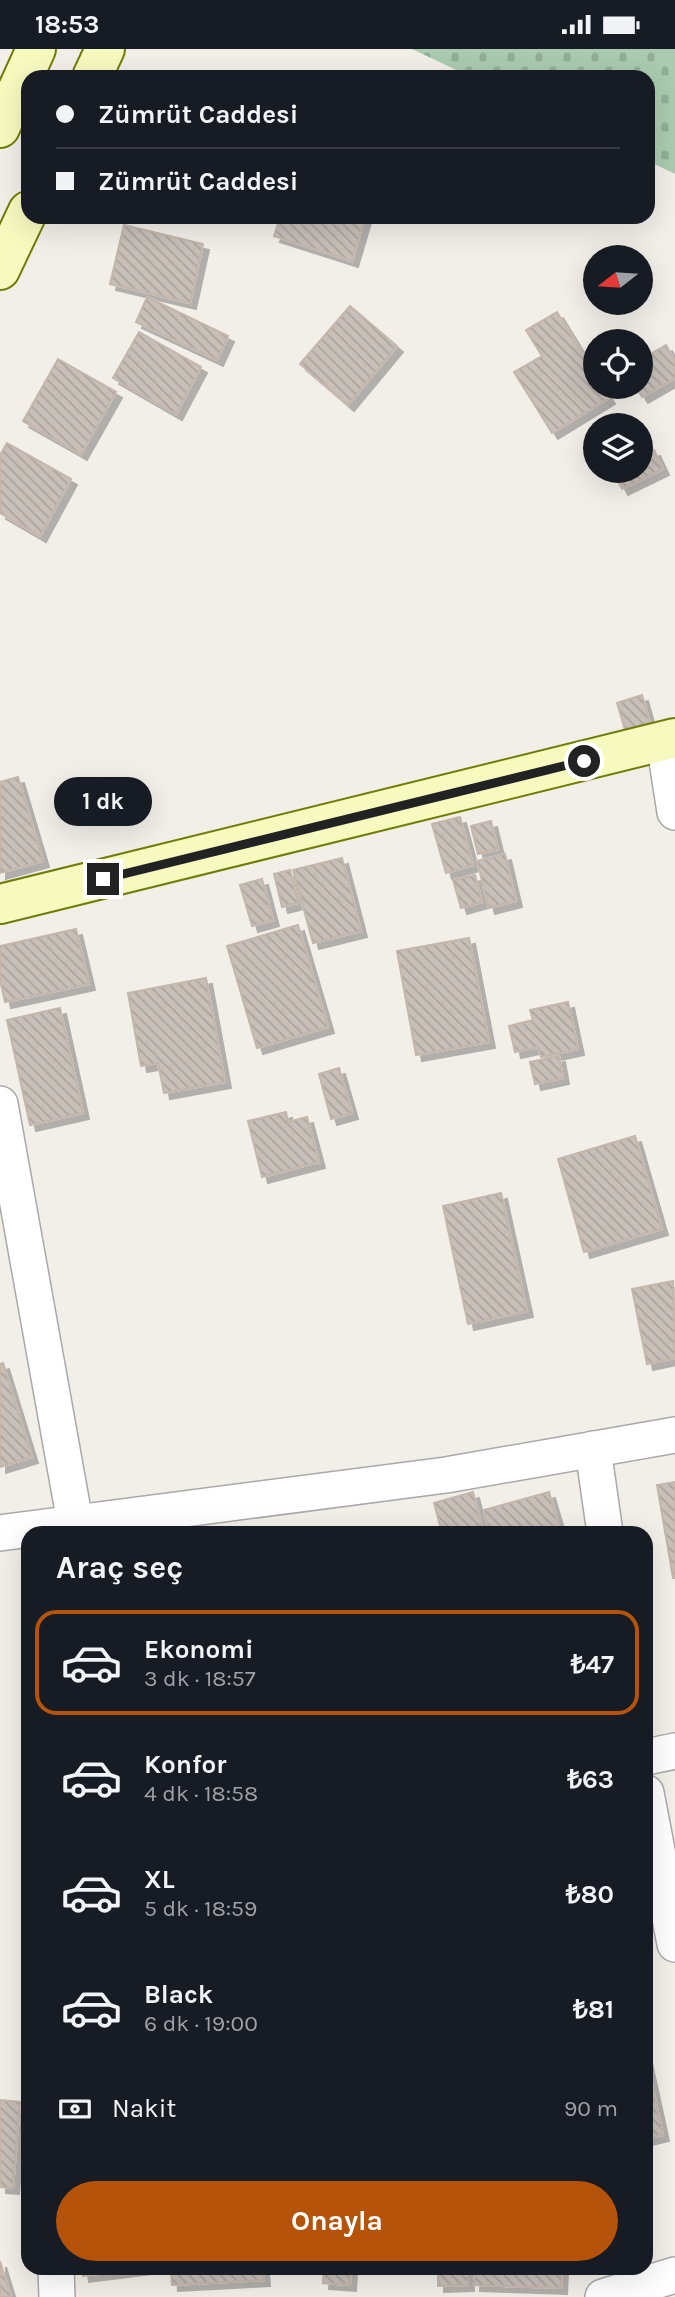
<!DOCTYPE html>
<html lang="tr">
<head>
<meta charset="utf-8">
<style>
	body { margin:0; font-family:Karla,sans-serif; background:#20242c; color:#f1f3f6; height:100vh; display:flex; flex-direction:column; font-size:26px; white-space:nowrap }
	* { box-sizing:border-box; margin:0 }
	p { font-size:23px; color:#9ea1a6 }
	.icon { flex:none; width:38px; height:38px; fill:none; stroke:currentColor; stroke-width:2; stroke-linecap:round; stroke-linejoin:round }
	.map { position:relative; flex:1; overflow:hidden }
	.sheet { position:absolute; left:21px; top:1477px; width:632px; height:749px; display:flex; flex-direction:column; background:#171b24; border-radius:21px; box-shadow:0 7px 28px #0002 }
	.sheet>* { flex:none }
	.banner { position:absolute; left:21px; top:21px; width:634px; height:154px; border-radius:21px; box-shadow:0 7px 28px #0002; display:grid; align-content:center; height:154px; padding:0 35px; background:#171b24 }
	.needle { width:46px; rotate:253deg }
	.controls { position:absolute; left:583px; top:196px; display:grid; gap:14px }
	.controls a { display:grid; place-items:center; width:70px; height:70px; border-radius:50%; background:#171b24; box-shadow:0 7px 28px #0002; font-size:35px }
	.end { position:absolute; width:32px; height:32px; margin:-16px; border:9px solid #222; background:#fff; box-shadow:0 0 0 4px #fff }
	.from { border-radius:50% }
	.bubble { position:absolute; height:49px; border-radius:24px; background:#171b24; box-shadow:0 7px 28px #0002; font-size:23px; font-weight:700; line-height:49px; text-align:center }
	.banner b { display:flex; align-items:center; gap:24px; height:66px; font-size:26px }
	.banner b+b { border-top:2px solid #363941 }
	.banner i { width:18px; height:18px; background:#f1f3f6 }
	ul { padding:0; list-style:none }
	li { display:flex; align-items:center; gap:21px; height:105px; margin:0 14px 10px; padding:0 21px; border:4px solid transparent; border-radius:21px }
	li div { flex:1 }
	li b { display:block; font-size:26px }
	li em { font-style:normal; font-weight:700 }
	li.selected { border-color:#b45309 }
	li>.icon { width:63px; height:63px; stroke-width:1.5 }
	h2 { padding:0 35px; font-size:32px; line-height:84px }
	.pay { display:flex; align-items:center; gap:18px; height:77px; padding:0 35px; font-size:26px }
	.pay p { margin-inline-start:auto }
	.cta { display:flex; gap:14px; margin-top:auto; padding:14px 35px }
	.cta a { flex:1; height:80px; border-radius:42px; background:#b45309; color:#fff; font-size:28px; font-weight:700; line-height:80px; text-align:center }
	.status { display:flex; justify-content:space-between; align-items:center; height:49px; padding:0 35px; background:#171b24; direction:ltr }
	.status svg { height:19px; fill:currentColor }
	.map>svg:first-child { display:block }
</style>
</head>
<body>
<div class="status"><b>18:53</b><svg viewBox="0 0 49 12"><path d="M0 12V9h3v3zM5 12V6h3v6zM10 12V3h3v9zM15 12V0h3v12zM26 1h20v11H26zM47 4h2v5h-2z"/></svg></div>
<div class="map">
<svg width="675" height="2248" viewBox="0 0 675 2248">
	<defs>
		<pattern id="cemetery-stones" width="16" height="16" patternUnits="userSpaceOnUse" patternTransform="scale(1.75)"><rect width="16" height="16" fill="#aacbaf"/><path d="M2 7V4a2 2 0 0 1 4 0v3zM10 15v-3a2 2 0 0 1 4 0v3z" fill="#92ae96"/></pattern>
		<pattern id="building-back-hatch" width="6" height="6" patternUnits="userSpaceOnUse" patternTransform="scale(1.75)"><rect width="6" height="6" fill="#c7bfb8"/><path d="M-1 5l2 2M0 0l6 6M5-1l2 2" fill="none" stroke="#aba49e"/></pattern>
		<filter id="shadow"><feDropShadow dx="6" dy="6" stdDeviation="0" flood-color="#0004"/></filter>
	</defs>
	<rect width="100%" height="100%" fill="#f2efe9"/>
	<!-- cemetery -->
	<path fill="url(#cemetery-stones)" d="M412,0H675V125L648,112V28H471Z"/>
	<!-- building -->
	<g fill="url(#building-back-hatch)" stroke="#c4b6ab" stroke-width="2" filter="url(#shadow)">
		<path d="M280,168H365L352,212L274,187Z"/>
		<path d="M124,176L203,195L190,254L110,235Z"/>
		<path d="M147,248L228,287L217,311L136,273Z"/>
		<path d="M350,257L397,297L348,356L300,315Z"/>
		<path d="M557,263L595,325V338H602L609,349L552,384L514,323L542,307L526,281Z"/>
		<path d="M139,283L201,318L176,365L113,329Z"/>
		<path d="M666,296L675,312V329L642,348L636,338H640V311Z"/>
		<path d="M58,310L116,343L81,405L23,372Z"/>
		<path d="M7,394L71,430L40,487L0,464V406Z"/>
		<path d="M654,401L663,420L622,440L613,422H640V407Z"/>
		<path d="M642,646L650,674L625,681L617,654Z"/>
		<path d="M18,728L43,812L0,824V733Z"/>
		<path d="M460,768L473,816L446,824L432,775Z"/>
		<path d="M491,772L498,800L478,805L471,777Z"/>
		<path d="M505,805L516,852L489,859L477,812Z"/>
		<path d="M342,809L361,882L313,894L293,821Z"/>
		<path d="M290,821L298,854L282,858L274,825Z"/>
		<path d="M475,826L482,853L461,859L453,831Z"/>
		<path d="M262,830L273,871L252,877L240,836Z"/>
		<path d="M298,876L328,978L257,999L227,897Z"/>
		<path d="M76,880L89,935L5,953L0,931V897Z"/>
		<path d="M469,889L489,993L416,1006L397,902Z"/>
		<path d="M206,929L225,1033L164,1044L158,1014L141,1017L128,944Z"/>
		<path d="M568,953L578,1000L541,1008L538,998L515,1003L509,977L533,971L530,961Z"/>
		<path d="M60,959L83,1064L30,1076L7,971Z"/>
		<path d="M559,1007L563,1029L535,1035L530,1013Z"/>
		<path d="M339,1019L352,1064L331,1070L319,1025Z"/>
		<path d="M286,1063L288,1073L307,1068L319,1113L262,1128L248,1072Z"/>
		<path d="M635,1087L662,1180L584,1203L558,1110Z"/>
		<path d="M501,1144L527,1262L468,1275L443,1157Z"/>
		<path d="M673,1232L675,1309L647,1315L632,1240Z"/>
		<path d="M3,1314L32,1408L0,1418V1315Z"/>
		<path d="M675,1433V1529H673L657,1436Z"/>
		<path d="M473,1443L483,1482L442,1484L434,1454Z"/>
		<path d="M549,1443L561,1484H489L484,1461Z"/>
		<path d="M646,2008L663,2086L646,2090Z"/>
		<path d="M0,2051L20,2053L13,2139L0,2138Z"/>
		<path d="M0,2212L11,2248H0Z"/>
		<path d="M82,2219H146L83,2227Z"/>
		<path d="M171,2219H263L264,2231L172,2236Z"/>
		<path d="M324,2219H351L350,2236L323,2234Z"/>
		<path d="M438,2219H468V2236L438,2237Z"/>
		<path d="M475,2219H562L561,2239L474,2236Z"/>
	</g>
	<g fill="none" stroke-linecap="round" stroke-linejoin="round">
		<defs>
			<g id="street">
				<path d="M664,692L675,763"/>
				<path d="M0,1055L77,1484"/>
				<path d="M593,1400L605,1484"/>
				<path d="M0,1484L446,1426L675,1386"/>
				<path d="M646,1708L675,1702"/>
				<path d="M646,1744L675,1895"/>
				<path d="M56,2219L57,2248"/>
				<path d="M603,2248L675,2226"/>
			</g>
			<g id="secondary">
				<path d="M92,28L105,0"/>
				<path d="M0,79L36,0"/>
				<path d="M0,221L28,162"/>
				<path d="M0,855L675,689"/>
			</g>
		</defs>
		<!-- street casing -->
		<use href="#street" stroke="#a9a9a9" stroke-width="38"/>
		<!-- secondary casing -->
		<use href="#secondary" stroke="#707d05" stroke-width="42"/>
		<!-- street -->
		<use href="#street" stroke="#fff" stroke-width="35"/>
		<!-- secondary -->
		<use href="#secondary" stroke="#f7fabf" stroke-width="38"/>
	</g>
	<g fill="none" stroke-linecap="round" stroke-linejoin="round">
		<!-- route -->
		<path stroke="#222" stroke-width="9" d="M103,830L584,712"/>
	</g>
</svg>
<div class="controls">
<a><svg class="needle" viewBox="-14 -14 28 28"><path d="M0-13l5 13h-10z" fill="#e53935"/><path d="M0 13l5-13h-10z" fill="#9ea1a6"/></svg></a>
<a><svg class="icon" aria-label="locate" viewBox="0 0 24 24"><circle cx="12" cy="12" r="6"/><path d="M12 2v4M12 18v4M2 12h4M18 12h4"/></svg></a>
<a><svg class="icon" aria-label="layers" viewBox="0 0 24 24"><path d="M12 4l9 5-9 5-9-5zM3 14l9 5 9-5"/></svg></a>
</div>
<i class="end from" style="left:584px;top:712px"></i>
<i class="end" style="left:103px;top:830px"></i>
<div class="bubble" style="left:54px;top:728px;width:98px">1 dk</div>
<div class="banner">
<b><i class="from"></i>Zümrüt Caddesi</b>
<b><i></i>Zümrüt Caddesi</b>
</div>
<section class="sheet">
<h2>Araç seç</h2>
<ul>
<li class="selected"><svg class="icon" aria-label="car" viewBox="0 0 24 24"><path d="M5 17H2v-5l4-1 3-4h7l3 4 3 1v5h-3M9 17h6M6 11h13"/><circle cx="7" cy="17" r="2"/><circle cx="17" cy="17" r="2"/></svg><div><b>Ekonomi</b><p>3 dk · 18:57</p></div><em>₺47</em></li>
<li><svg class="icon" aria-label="car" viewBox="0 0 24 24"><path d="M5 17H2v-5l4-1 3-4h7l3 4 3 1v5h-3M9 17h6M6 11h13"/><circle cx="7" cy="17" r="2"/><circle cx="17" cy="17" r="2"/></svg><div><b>Konfor</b><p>4 dk · 18:58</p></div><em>₺63</em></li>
<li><svg class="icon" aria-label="car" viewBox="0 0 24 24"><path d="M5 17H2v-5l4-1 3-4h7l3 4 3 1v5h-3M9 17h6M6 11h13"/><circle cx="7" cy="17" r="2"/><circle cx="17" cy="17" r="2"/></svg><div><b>XL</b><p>5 dk · 18:59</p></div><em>₺80</em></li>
<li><svg class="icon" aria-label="car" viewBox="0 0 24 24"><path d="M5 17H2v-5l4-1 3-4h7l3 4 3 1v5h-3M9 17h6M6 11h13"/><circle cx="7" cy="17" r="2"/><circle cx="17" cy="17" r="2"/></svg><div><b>Black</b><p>6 dk · 19:00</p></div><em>₺81</em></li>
</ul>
<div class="pay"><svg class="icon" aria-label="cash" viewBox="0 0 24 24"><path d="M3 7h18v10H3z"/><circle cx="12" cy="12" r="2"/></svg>Nakit<p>90 m</p></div>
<div class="cta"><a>Onayla</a></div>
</section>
</div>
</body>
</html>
